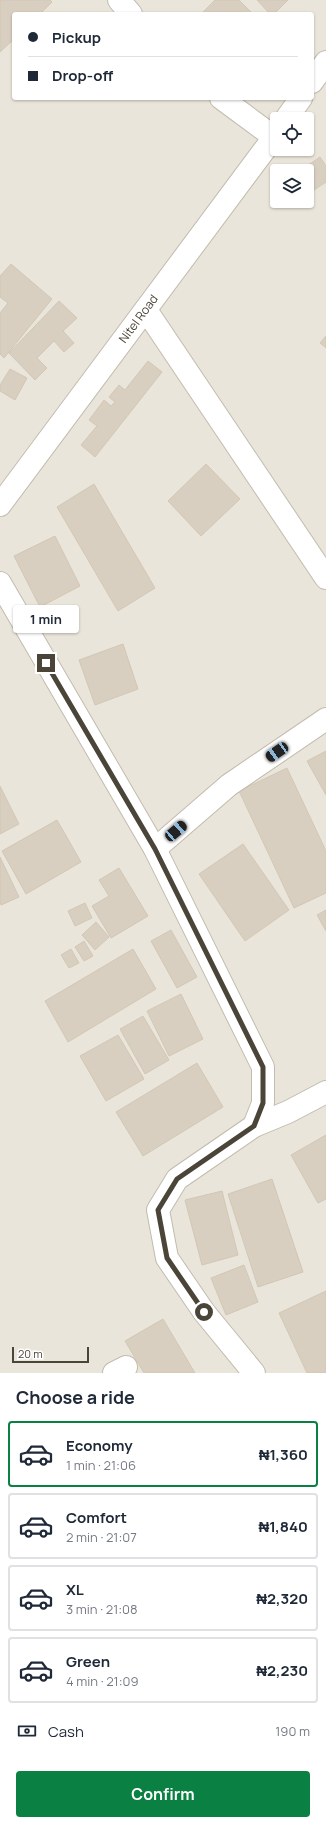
<!DOCTYPE html>
<html lang="en">
<head>
<meta charset="utf-8">
<style>
	body { margin:0; font-family:Manrope,sans-serif; background:#f2f2f3; color:#1f2937; height:100vh; display:flex; flex-direction:column; font-size:15px; white-space:nowrap }
	* { box-sizing:border-box; margin:0 }
	p { font-size:13px; color:#747a83 }
	.icon { flex:none; width:22px; height:22px; fill:none; stroke:currentColor; stroke-width:2; stroke-linecap:round; stroke-linejoin:round }
	.map { position:relative; height:1373px; overflow:hidden }
	.drawer { display:flex; flex-direction:column; background:#fff; flex:1 }
	.drawer>* { flex:none }
	.guide { position:absolute; left:12px; top:12px; width:302px; height:88px; border-radius:4px; box-shadow:0 1px 3px #0004; display:grid; align-content:center; height:88px; padding:0 16px; background:#fff }
	.buttons { position:absolute; left:270px; top:112px; display:grid; gap:8px }
	.buttons a { display:grid; place-items:center; width:44px; height:44px; border-radius:4px; background:#fff; box-shadow:0 1px 3px #0004; font-size:20px }
	.scale { position:absolute; left:12px; bottom:10px; width:77px; box-sizing:border-box; padding-left:4px; border:2px solid #4b4439; border-top:0; font-size:11px; line-height:14px; white-space:nowrap; color:#4b4439; -webkit-text-stroke:3px #fff; paint-order:stroke }
	.end { position:absolute; width:18px; height:18px; margin:-9px; border:5px solid #4b4439; background:#fff; box-shadow:0 0 0 2px #fff }
	.from { border-radius:50% }
	.bubble { position:absolute; height:28px; border-radius:4px; background:#fff; box-shadow:0 1px 3px #0004; font-size:13px; font-weight:700; line-height:28px; text-align:center }
	.car { position:absolute; width:12px; height:24px; margin:-12px -6px; border-radius:5px; box-shadow:0 0 3px 1px #0007; background:linear-gradient(#222 24%,#8ab4d8 0 40%,#222 0 76%,#8ab4d8 0 86%,#222 0) }
	.guide b { display:flex; align-items:center; gap:14px; height:38px; font-size:15px }
	.guide b+b { border-top:1px solid #e0e1e3 }
	.guide i { width:10px; height:10px; background:#1f2937 }
	ul { padding:0; list-style:none }
	li { display:flex; align-items:center; gap:12px; height:66px; margin:0 8px 6px; padding:0 8px; border:2px solid #e0e1e3; border-radius:4px }
	li div { flex:1 }
	li b { display:block; font-size:15px }
	li em { font-style:normal; font-weight:700 }
	li.active { border-color:#0b8043 }
	li>.icon { width:36px; height:36px; stroke-width:1.5 }
	h2 { padding:0 16px; font-size:18px; line-height:48px }
	.pay { display:flex; align-items:center; gap:10px; height:44px; padding:0 16px; font-size:15px }
	.pay p { margin-inline-start:auto }
	.action { display:flex; gap:8px; margin-top:auto; padding:8px 16px }
	.action a { flex:1; height:46px; border-radius:4px; background:#0b8043; color:#fff; font-size:16px; font-weight:700; line-height:46px; text-align:center }
	.map>svg:first-child { display:block }
</style>
</head>
<body>
<div class="map">
<svg width="326" height="1373" viewBox="0 0 326 1373">
	<rect width="100%" height="100%" fill="#f6f3ec"/>
	<!-- residential -->
	<path fill="#eae5da" fill-rule="evenodd" d="M0,0H326V1373H0ZM14,14H312V98H14ZM277,119H307V149H277ZM277,171H307V201H277Z"/>
	<!-- building -->
	<g fill="#d8cfc1" stroke="#d3c7b4">
		<path d="M0,0H50L52,2L40,14H14V39L0,52Z"/>
		<path d="M215,0H239L253,14H201Z"/>
		<path d="M257,0H288L274,14H270Z"/>
		<path d="M320,157L326,166V182L314,190L307,180V171L301,170Z"/>
		<path d="M11,264L52,299L4,358L0,354V313L8,303L0,297V276Z"/>
		<path d="M59,301L77,318L63,331L74,343L64,352L54,341L37,358L47,368L35,380L9,353Z"/>
		<path d="M326,336V348L320,343Z"/>
		<path d="M148,361L162,372L95,457L81,445L97,426L89,420L104,400L111,406L115,402L109,397L119,385L125,390Z"/>
		<path d="M10,369L27,378L15,400L0,391V385Z"/>
		<path d="M206,464L240,499L201,536L168,501Z"/>
		<path d="M94,484L155,588L118,611L57,507Z"/>
		<path d="M55,536L80,586L40,607L14,556Z"/>
		<path d="M123,644L138,689L95,705L79,660Z"/>
		<path d="M326,751V795L307,761Z"/>
		<path d="M287,768L326,851V893L294,908L239,791Z"/>
		<path d="M0,786L19,824L0,834Z"/>
		<path d="M57,820L81,862L26,894L2,851Z"/>
		<path d="M243,844L289,910L245,941L199,874Z"/>
		<path d="M0,857L19,897L1,905L0,901Z"/>
		<path d="M119,868L148,916L111,938L92,906L109,896L99,880Z"/>
		<path d="M85,903L92,918L75,926L68,911Z"/>
		<path d="M326,910V931L317,915Z"/>
		<path d="M96,922L109,937L95,950L82,935Z"/>
		<path d="M171,930L197,977L177,988L151,941Z"/>
		<path d="M84,941L93,956L84,961L75,947Z"/>
		<path d="M71,949L79,963L69,968L61,955Z"/>
		<path d="M133,949L156,989L68,1042L45,1001Z"/>
		<path d="M181,994L203,1039L169,1056L147,1011Z"/>
		<path d="M143,1016L169,1060L145,1074L120,1029Z"/>
		<path d="M118,1035L144,1079L106,1101L80,1056Z"/>
		<path d="M197,1063L223,1107L143,1156L116,1112Z"/>
		<path d="M326,1135V1199L318,1203L291,1155Z"/>
		<path d="M272,1179L303,1272L258,1287L228,1194Z"/>
		<path d="M222,1191L238,1255L202,1265L185,1200Z"/>
		<path d="M244,1265L258,1302L226,1315L211,1278Z"/>
		<path d="M326,1291V1373H307L279,1313Z"/>
		<path d="M163,1319L195,1373H144L125,1341Z"/>
	</g>
	<g fill="none" stroke-linecap="round" stroke-linejoin="round">
		<defs>
			<g id="minor">
				<path d="M119,0L131,14"/>
				<path d="M312,82L326,62"/>
				<path d="M221,98L274,137"/>
				<path d="M286,119L301,98"/>
				<path d="M146,310L326,578"/>
				<path id="s1" d="M0,505L277,133"/>
				<path d="M0,583L155,849L263,1067V1103L254,1126L177,1179L158,1210L167,1258L204,1312L254,1373"/>
				<path d="M155,849L229,785L326,719"/>
				<path d="M254,1126L288,1112L326,1092"/>
				<path d="M114,1373L126,1367"/>
			</g>
		</defs>
		<!-- minor casing -->
		<use href="#minor" stroke="#c2bbae" stroke-width="24"/>
		<!-- minor -->
		<use href="#minor" stroke="#fff" stroke-width="22"/>
	</g>
	<g fill="none" stroke-linecap="round" stroke-linejoin="round">
		<!-- route -->
		<path stroke="#4b4439" stroke-width="5" d="M46,663L155,849L263,1067V1103L254,1126L177,1179L158,1210L167,1258L204,1312"/>
	</g>
	<g text-anchor="middle" stroke-width="3" stroke-linejoin="round" paint-order="stroke">
		<!-- street labels -->
		<g font-size="12" fill="#4b4439" stroke="#fff">
			<text dy="4" stroke="none"><textPath href="#s1" startOffset="232">Nitel Road</textPath></text>
		</g>
	</g>
</svg>
<div class="buttons">
<a><svg class="icon" aria-label="locate" viewBox="0 0 24 24"><circle cx="12" cy="12" r="6"/><path d="M12 2v4M12 18v4M2 12h4M18 12h4"/></svg></a>
<a><svg class="icon" aria-label="layers" viewBox="0 0 24 24"><path d="M12 4l9 5-9 5-9-5zM3 14l9 5 9-5"/></svg></a>
</div>
<div class="scale">20 m</div>
<i class="end from" style="left:204px;top:1312px"></i>
<i class="end" style="left:46px;top:663px"></i>
<div class="bubble" style="left:13px;top:605px;width:66px">1 min</div>
<i class="car" style="left:277px;top:752px;rotate:236deg"></i>
<i class="car" style="left:176px;top:831px;rotate:49deg"></i>
<div class="guide">
<b><i class="from"></i>Pickup</b>
<b><i></i>Drop-off</b>
</div>
</div>
<section class="drawer">
<h2>Choose a ride</h2>
<ul>
<li class="active"><svg class="icon" aria-label="car" viewBox="0 0 24 24"><path d="M5 17H2v-5l4-1 3-4h7l3 4 3 1v5h-3M9 17h6M6 11h13"/><circle cx="7" cy="17" r="2"/><circle cx="17" cy="17" r="2"/></svg><div><b>Economy</b><p>1 min · 21:06</p></div><em>₦1,360</em></li>
<li><svg class="icon" aria-label="car" viewBox="0 0 24 24"><path d="M5 17H2v-5l4-1 3-4h7l3 4 3 1v5h-3M9 17h6M6 11h13"/><circle cx="7" cy="17" r="2"/><circle cx="17" cy="17" r="2"/></svg><div><b>Comfort</b><p>2 min · 21:07</p></div><em>₦1,840</em></li>
<li><svg class="icon" aria-label="car" viewBox="0 0 24 24"><path d="M5 17H2v-5l4-1 3-4h7l3 4 3 1v5h-3M9 17h6M6 11h13"/><circle cx="7" cy="17" r="2"/><circle cx="17" cy="17" r="2"/></svg><div><b>XL</b><p>3 min · 21:08</p></div><em>₦2,320</em></li>
<li><svg class="icon" aria-label="car" viewBox="0 0 24 24"><path d="M5 17H2v-5l4-1 3-4h7l3 4 3 1v5h-3M9 17h6M6 11h13"/><circle cx="7" cy="17" r="2"/><circle cx="17" cy="17" r="2"/></svg><div><b>Green</b><p>4 min · 21:09</p></div><em>₦2,230</em></li>
</ul>
<div class="pay"><svg class="icon" aria-label="cash" viewBox="0 0 24 24"><path d="M3 7h18v10H3z"/><circle cx="12" cy="12" r="2"/></svg>Cash<p>190 m</p></div>
<div class="action"><a>Confirm</a></div>
</section>
</body>
</html>
